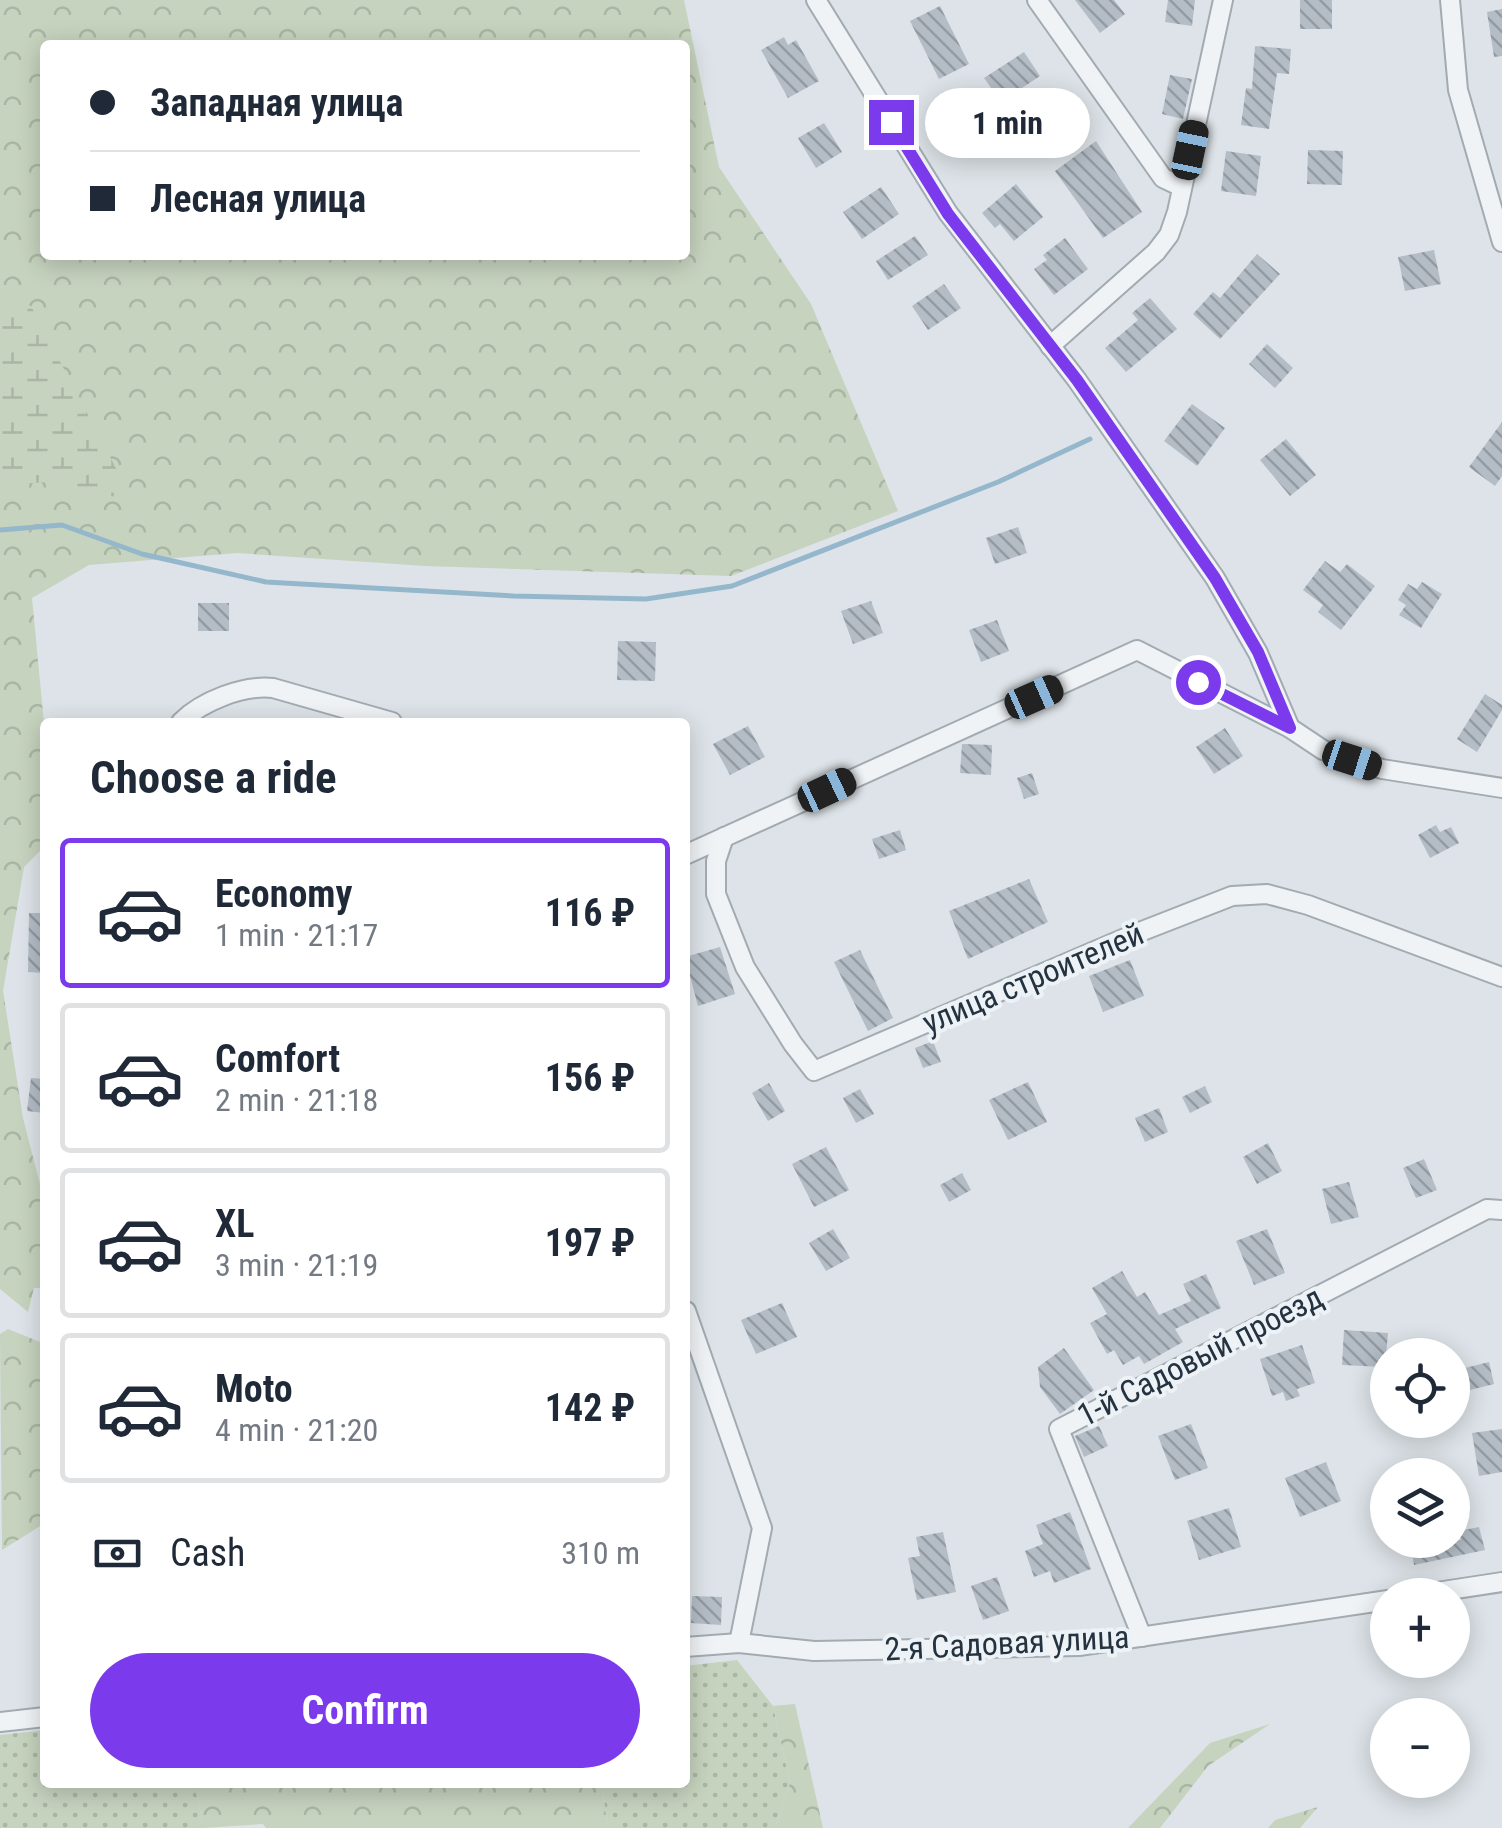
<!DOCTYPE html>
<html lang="en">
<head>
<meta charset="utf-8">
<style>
	body { margin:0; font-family:"Roboto Condensed",sans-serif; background:#f2f2f3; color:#1f2937; height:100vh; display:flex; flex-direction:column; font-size:38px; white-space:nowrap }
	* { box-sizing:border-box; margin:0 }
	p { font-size:32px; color:#747a83 }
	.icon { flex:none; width:55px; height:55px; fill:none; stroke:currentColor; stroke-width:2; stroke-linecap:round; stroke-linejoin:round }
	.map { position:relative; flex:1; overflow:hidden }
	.details { position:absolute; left:40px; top:718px; width:650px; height:1070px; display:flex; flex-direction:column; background:#fff; border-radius:10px; box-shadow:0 5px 25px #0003 }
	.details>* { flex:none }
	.top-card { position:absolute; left:40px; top:40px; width:650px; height:220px; border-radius:10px; box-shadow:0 5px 25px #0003; display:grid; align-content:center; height:220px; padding:0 50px; background:#fff }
	.controls { position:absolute; left:1370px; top:1338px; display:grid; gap:20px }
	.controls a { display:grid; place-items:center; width:100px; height:100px; border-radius:50%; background:#fff; box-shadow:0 5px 25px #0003; font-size:50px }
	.end { position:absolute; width:45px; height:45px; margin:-22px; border:12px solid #7c3aed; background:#fff; box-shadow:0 0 0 5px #fff }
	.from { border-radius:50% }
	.bubble { position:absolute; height:70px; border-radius:35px; background:#fff; box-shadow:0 5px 25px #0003; font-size:32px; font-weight:700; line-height:70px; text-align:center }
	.car { position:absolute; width:30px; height:60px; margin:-30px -15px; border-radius:12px; box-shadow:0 0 8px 2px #0007; background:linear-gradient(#222 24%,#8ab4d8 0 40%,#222 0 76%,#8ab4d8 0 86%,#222 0) }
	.top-card b { display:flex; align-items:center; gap:35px; height:95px; font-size:38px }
	.top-card b+b { border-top:2px solid #e0e1e3 }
	.top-card i { width:25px; height:25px; background:#1f2937 }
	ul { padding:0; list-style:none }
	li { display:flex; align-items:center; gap:30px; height:150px; margin:0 20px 15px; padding:0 30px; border:5px solid #e0e1e3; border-radius:10px }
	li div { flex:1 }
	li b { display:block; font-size:38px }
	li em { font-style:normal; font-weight:700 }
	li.selected { border-color:#7c3aed }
	li>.icon { width:90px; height:90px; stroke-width:1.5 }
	h2 { padding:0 50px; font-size:45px; line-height:120px }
	.pay { display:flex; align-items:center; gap:25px; height:110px; padding:0 50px; font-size:38px }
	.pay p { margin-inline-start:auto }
	.cta { display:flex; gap:20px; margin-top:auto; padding:20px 50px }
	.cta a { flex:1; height:115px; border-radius:60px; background:#7c3aed; color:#fff; font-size:40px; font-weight:700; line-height:115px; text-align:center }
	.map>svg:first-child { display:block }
</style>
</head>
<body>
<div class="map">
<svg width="1502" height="1828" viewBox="0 0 1502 1828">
	<defs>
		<pattern id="grass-dots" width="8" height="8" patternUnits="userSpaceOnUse" patternTransform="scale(2.5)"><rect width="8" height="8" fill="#c6d3be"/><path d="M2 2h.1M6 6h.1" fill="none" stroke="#aab6a4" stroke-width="1.8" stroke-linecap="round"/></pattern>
		<pattern id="forest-crowns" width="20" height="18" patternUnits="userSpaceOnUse" patternTransform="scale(2.5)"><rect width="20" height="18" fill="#c6d3be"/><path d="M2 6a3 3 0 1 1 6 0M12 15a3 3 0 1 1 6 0" fill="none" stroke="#aab6a4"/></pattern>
		<pattern id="wetland-marsh" width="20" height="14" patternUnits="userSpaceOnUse" patternTransform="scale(2.5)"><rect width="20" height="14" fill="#c6d3be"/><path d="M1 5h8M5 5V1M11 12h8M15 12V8" fill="none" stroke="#aab6a4"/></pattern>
		<pattern id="building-back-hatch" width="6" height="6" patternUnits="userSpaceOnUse" patternTransform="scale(2.5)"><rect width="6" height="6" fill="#b4bdc6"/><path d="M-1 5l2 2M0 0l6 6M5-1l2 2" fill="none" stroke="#929aa2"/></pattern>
	</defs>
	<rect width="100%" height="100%" fill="#dde3e8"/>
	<!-- grass -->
	<g fill="url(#grass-dots)">
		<path d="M737,1660L773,1706L790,1783L775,1828H608L601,1783L685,1782V1666Z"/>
		<path d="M45,1730V1782L194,1783L204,1828H0V1735Z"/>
	</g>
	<!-- forest -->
	<g fill="url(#forest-crowns)" fill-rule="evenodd">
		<path d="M0,0H684L719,167L811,304L898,511L731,576L425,566L237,553L89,565L32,598L45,734V846L24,867L3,991L23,1118L42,1192L45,1193V1288H34L28,1312L0,1289ZM45,45H685V255H45Z"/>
		<path d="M8,1329L45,1344V1523L2,1550L0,1334Z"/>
		<path d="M795,1704L823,1828H775L790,1783L773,1706Z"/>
		<path d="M1270,1724L1208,1766L1160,1828H1128L1210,1743Z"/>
		<path d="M194,1783H601L608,1828H266L263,1824L204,1828Z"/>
		<path d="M1318,1807L1300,1828H1268L1275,1820Z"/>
	</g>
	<!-- wetland -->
	<path fill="url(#wetland-marsh)" d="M0,300L31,306L133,501L49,482L0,485Z"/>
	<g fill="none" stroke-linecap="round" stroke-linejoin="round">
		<!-- stream -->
		<path stroke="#95b7cc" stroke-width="5" d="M0,530L62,525L142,554L266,582L513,596L646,599L732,586L998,482L1090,439"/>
	</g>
	<!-- building -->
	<g fill="url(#building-back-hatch)">
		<path d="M1075,0H1114L1125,14L1100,33Z"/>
		<path d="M1168,0H1195L1192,26L1165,22Z"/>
		<rect x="1300" y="0" width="32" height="29"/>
		<path d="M940,6L969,64L939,79L910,21Z"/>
		<path d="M1502,9V56L1494,57L1487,12Z"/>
		<path d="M784,37L788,45L796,40L819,81L788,98L761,50Z"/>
		<path d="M1255,46L1291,49L1289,74L1277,73L1269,129L1241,125L1246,88L1252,89Z"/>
		<path d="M1024,52L1040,76L1001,102L984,78Z"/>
		<path d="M1170,75L1192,79L1183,119L1162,114Z"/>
		<path d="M824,123L842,152L816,168L798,138Z"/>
		<path d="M1096,141L1142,212L1103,238L1055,171Z"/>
		<path d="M1308,150L1343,151L1342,185L1307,184Z"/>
		<path d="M1226,151L1261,156L1256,196L1221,191Z"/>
		<path d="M1016,184L1043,217L1014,241L1000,224L995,228L982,213Z"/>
		<path d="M881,187L899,214L862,239L843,212Z"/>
		<path d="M915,236L928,255L888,280L876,261Z"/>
		<path d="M1065,238L1088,269L1054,295L1034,269L1047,260L1043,255Z"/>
		<path d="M1434,250L1441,284L1405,291L1398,257Z"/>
		<path d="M1257,254L1280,274L1220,339L1193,314L1213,292L1220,298Z"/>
		<path d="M944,284L961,308L928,330L912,306Z"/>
		<path d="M1150,298L1177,329L1126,372L1105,348L1138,320L1132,313Z"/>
		<path d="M1267,344L1293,368L1275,388L1249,364Z"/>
		<path d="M1192,404L1225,428L1197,466L1164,441Z"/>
		<path d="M1502,422V476L1495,486L1469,467Z"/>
		<path d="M1286,439L1316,475L1290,496L1260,460Z"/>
		<path d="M1018,527L1027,553L995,564L986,538Z"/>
		<path d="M1325,561L1340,572L1347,564L1375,586L1341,630L1318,612L1323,605L1303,590Z"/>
		<path d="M1422,582L1442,594L1421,628L1399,615L1406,605L1398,600L1408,584L1417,589Z"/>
		<path d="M871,601L883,633L853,644L841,611Z"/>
		<rect x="198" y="603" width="31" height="28"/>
		<path d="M997,620L1009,651L981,662L969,630Z"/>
		<path d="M618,641L656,642L655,681L617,680Z"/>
		<path d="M1485,694L1502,705V710L1477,752L1457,739Z"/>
		<path d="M748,726L765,757L730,775L713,744Z"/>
		<path d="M1225,728L1243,756L1214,774L1196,747Z"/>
		<path d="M962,744L992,745L991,775L960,773Z"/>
		<path d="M1032,773L1039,794L1024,799L1017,778Z"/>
		<path d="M1436,825L1440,832L1451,827L1459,843L1430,858L1418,835Z"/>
		<path d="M900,830L906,850L879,859L872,839Z"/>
		<path d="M1029,879L1048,922L968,959L949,911Z"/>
		<path d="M29,913H45V973L28,972Z"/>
		<path d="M720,947L735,994L698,1006L685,957Z"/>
		<path d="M860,950L893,1018L868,1031L834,962Z"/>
		<path d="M1130,960L1144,996L1103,1012L1089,976Z"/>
		<path d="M933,1041L941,1062L923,1068L915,1048Z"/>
		<path d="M31,1078L45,1079V1113L27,1111Z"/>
		<path d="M1028,1082L1047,1122L1008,1140L989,1100Z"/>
		<path d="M769,1083L785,1111L768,1121L752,1093Z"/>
		<path d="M1205,1086L1212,1102L1190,1113L1182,1097Z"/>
		<path d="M860,1089L874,1114L856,1123L843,1098Z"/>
		<path d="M1159,1108L1168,1132L1145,1142L1135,1118Z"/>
		<path d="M1268,1143L1282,1171L1257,1184L1243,1157Z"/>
		<path d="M826,1147L849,1190L814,1207L792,1164Z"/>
		<path d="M1424,1159L1437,1190L1416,1198L1403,1168Z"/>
		<path d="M962,1173L971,1190L949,1202L940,1185Z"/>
		<path d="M1349,1182L1359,1217L1331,1224L1322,1189Z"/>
		<path d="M833,1229L850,1258L826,1271L809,1243Z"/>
		<path d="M1267,1229L1285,1273L1254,1285L1236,1241Z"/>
		<path d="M1122,1271L1137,1297L1145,1292L1159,1315L1191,1301L1183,1284L1206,1274L1221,1308L1175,1329L1183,1342L1144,1364L1139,1356L1123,1365L1114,1350L1107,1354L1090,1323L1107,1314L1092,1288Z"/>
		<path d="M782,1303L797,1337L756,1354L741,1320Z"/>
		<path d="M1344,1330L1388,1333L1385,1367L1342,1365Z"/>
		<path d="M1302,1345L1315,1383L1297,1389L1300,1396L1286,1401L1283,1392L1272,1396L1260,1359Z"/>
		<path d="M1064,1348L1094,1390L1060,1414L1040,1387L1038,1367Z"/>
		<path d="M1489,1362L1494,1384L1470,1390L1465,1368Z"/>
		<path d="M1191,1424L1208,1468L1175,1480L1158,1436Z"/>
		<path d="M1099,1426L1108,1446L1084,1457L1075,1436Z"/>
		<path d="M1502,1429V1472L1479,1476L1472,1433Z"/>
		<path d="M1326,1462L1341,1501L1300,1517L1285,1478Z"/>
		<path d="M1229,1508L1241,1547L1199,1560L1187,1521Z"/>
		<path d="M1070,1512L1091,1569L1054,1583L1050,1571L1034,1577L1025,1551L1043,1544L1036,1525Z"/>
		<path d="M1479,1527L1485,1550L1414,1565L1410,1541L1461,1540L1459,1531Z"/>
		<path d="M943,1532L956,1592L917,1600L908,1558L920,1556L916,1537Z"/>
		<path d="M997,1577L1009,1611L983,1620L971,1586Z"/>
		<path d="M692,1596L722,1597L721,1625L691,1623Z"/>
	</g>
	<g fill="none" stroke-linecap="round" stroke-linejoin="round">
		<defs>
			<g id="minor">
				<path d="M816,0L948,213L1077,380L1215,578L1258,653L1290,728L1323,750L1382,769L1502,788"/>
				<path d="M1037,0L1163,178L1182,187"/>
				<path d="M1450,0L1458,90L1502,242"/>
				<path d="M1050,346L1156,252L1169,235L1177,212L1223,0"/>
				<path d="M181,722C202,701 243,685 273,688L392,722"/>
				<path d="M724,837L716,861V894L745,967L793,1044L814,1071L1132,935L1232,896L1267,894L1308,905L1502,977"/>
				<path d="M685,855L1137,650L1290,728"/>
				<path d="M686,1311L762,1528L739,1643"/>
				<path d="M1417,1595L1502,1582"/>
				<path d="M1142,1637L1059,1429L1487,1209L1502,1210"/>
				<path d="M685,1647L739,1643L814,1651L1079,1646L1388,1600"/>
				<path d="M0,1722L45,1717"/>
			</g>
		</defs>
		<!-- minor casing -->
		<use href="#minor" stroke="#a2abb2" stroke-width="22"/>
		<!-- minor -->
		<use href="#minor" stroke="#f0f3f6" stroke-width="18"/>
	</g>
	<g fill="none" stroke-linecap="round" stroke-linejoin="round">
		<!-- route -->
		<path stroke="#7c3aed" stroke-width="12" d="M891,122L948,214L1077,380L1215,578L1258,652L1290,728L1198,682"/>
	</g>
	<g text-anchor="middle" stroke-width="8" stroke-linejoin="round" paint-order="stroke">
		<!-- street labels -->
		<g font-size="32" fill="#253340" stroke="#edf2f6">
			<text transform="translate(1033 978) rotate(-23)" y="11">улица строителей</text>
			<text transform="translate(1200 1356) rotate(-27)" y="11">1-й Садовый проезд</text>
			<text transform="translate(1007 1643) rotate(-3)" y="11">2-я Садовая улица</text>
		</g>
	</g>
</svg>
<div class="controls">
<a><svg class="icon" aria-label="locate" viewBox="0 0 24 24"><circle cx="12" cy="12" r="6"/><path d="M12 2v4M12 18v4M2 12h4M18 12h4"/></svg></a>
<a><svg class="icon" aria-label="layers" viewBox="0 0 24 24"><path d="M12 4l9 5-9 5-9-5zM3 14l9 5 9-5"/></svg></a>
<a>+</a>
<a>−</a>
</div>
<i class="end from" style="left:1198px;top:682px"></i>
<i class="end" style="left:891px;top:122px"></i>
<div class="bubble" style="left:925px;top:88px;width:165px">1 min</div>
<i class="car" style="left:1190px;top:150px;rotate:12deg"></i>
<i class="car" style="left:1034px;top:697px;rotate:66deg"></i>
<i class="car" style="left:1352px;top:760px;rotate:108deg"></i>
<i class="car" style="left:827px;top:790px;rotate:65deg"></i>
<div class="top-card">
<b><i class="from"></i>Западная улица</b>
<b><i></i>Лесная улица</b>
</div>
<section class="details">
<h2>Choose a ride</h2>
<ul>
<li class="selected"><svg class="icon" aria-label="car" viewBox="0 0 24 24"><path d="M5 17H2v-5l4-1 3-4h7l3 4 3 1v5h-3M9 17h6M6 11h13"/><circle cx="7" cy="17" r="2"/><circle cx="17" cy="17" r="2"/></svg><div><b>Economy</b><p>1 min · 21:17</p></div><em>116 ₽</em></li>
<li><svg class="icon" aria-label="car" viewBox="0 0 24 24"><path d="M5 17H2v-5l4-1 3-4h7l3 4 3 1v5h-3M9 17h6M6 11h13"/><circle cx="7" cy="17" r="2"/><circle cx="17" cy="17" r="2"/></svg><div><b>Comfort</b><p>2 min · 21:18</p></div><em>156 ₽</em></li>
<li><svg class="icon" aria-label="car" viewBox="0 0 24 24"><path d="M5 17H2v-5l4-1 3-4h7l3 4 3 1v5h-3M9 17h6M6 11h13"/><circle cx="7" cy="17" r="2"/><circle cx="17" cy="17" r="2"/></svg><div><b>XL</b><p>3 min · 21:19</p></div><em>197 ₽</em></li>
<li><svg class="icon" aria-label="car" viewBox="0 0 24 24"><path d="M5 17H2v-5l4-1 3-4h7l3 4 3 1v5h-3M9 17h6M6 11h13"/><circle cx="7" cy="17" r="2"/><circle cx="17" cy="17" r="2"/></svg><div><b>Moto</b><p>4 min · 21:20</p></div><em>142 ₽</em></li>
</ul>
<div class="pay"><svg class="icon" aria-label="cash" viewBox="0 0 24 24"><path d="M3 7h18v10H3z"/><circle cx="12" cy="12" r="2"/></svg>Cash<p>310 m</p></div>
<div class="cta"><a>Confirm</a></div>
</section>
</div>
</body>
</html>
